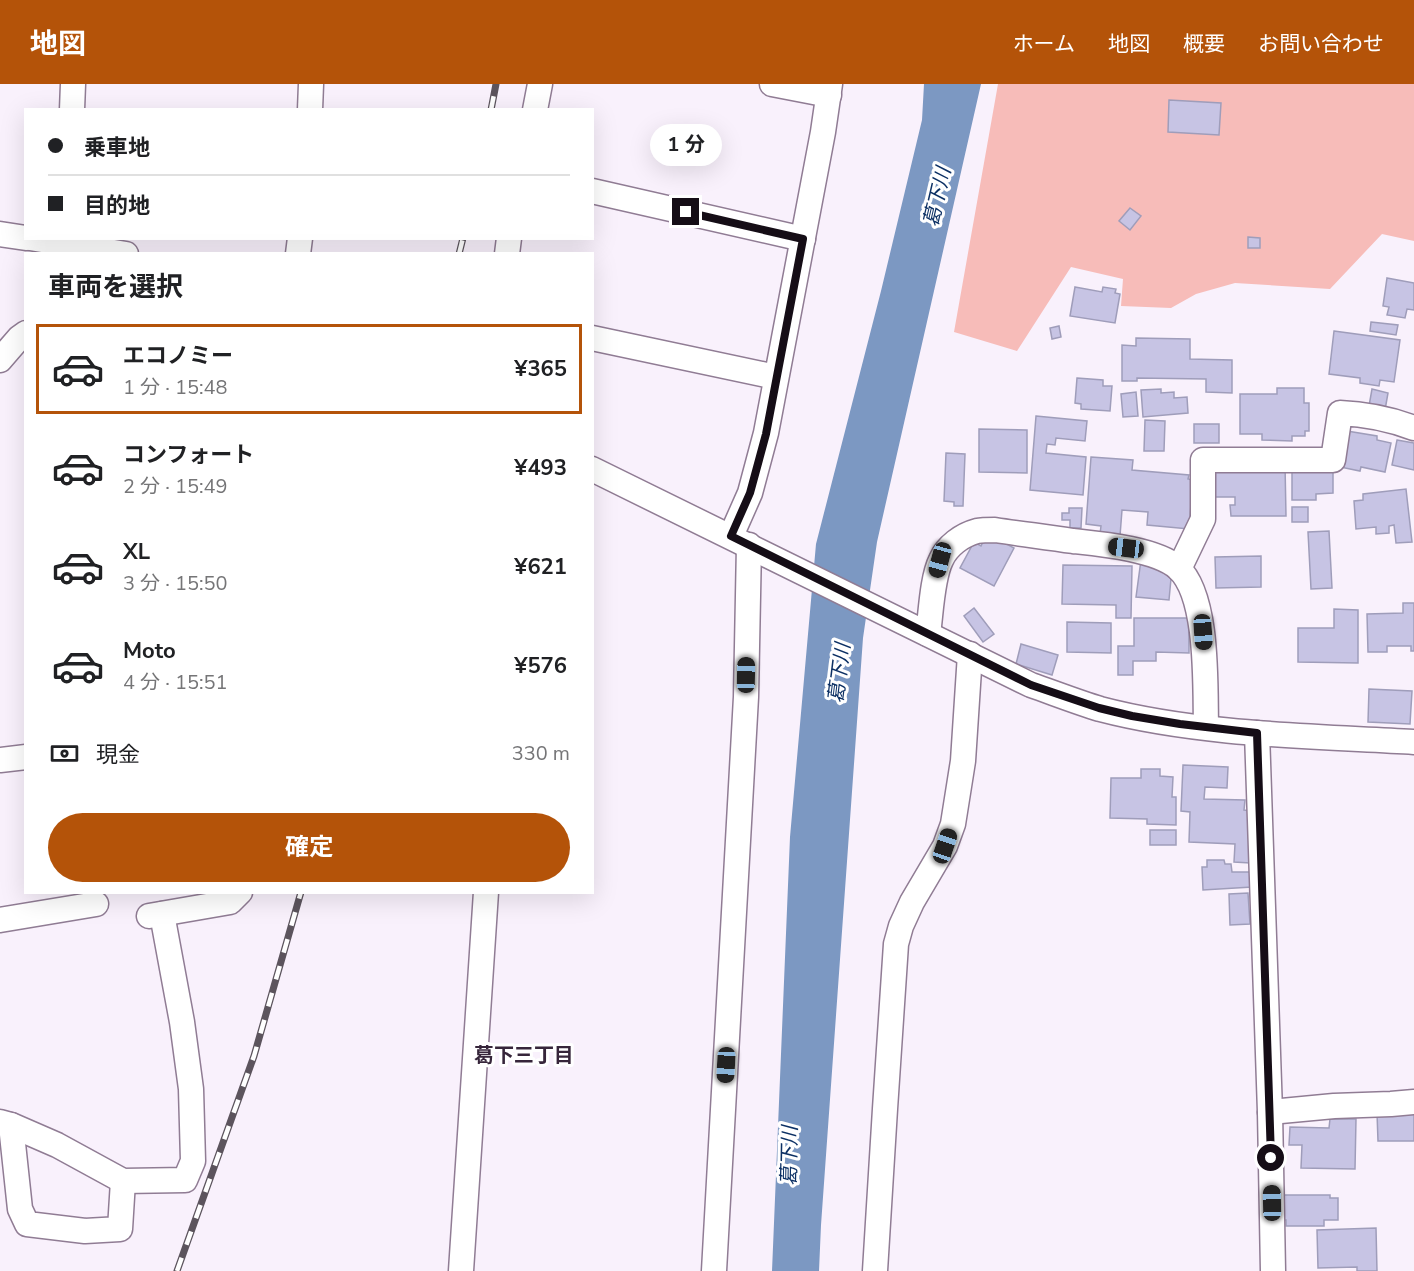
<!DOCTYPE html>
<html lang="ja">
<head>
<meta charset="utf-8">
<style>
	body { margin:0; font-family:"Nunito Sans","Noto Sans JP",sans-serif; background:#f6f6f6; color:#202124; height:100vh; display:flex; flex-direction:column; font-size:22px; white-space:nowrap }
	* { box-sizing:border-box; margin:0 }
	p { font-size:20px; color:#757577 }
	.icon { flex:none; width:33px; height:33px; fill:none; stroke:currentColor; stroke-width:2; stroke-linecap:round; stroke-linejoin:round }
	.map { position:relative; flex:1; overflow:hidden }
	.drawer { position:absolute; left:24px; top:168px; width:570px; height:642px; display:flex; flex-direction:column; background:#fff; border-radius:0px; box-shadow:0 6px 24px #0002 }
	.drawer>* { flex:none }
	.hud { position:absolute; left:24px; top:24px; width:570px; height:132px; border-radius:0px; box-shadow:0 6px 24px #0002; display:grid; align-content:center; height:132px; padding:0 24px; background:#fff }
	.end { position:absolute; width:27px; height:27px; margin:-14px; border:8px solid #150d16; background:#fff; box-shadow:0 0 0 3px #fff }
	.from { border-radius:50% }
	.bubble { position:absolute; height:42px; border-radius:21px; background:#fff; box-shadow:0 6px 24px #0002; font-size:20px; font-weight:700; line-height:42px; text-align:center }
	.car { position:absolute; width:18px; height:36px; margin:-18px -9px; border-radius:8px; box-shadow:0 0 4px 2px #0007; background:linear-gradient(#222 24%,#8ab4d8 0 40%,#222 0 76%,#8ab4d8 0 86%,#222 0) }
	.hud b { display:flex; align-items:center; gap:21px; height:57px; font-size:22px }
	.hud b+b { border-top:2px solid #e0e0e0 }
	.hud i { width:15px; height:15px; background:#202124 }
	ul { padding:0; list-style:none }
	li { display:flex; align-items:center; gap:18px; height:90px; margin:0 12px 9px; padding:0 12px; border:3px solid transparent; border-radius:0px }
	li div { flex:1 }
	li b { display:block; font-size:22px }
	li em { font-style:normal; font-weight:700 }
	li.current { border-color:#b45309 }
	li>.icon { width:54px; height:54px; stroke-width:1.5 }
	h2 { padding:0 24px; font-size:27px; line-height:72px }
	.pay { display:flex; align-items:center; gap:15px; height:66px; padding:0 24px; font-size:22px }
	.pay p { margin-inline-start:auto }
	.cta { display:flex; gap:12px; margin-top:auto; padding:12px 24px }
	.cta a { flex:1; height:69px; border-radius:36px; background:#b45309; color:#fff; font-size:24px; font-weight:700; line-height:69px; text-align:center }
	header { display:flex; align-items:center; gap:36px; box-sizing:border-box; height:84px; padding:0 30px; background:#b45309; color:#fff }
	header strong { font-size:28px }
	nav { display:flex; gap:33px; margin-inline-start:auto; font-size:21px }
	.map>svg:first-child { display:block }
</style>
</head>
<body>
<header>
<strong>地図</strong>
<nav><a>ホーム</a><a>地図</a><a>概要</a><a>お問い合わせ</a></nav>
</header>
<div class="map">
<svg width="1414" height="1187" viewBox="0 0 1414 1187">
	<rect width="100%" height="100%" fill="#f9f1fc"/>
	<!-- green -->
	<path fill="#f7bcb9" d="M998,0H1414V157L1382,150L1330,205L1235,199L1196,210L1171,224L1121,222L1123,195L1071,183L1017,267L954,248Z"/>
	<!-- water -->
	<path fill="#7c98c2" d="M924,0H981L877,458L863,554L821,1141L819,1187H772L790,753L816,460L881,207L922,36Z"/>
	<!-- building -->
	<g fill="#c7c4e4" stroke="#9f9dba" stroke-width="1.5">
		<path d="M1169,16L1221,19L1219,51L1168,48Z"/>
		<path d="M1130,124L1141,132L1130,146L1119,137Z"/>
		<path d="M1248,153L1260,154V164H1248Z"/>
		<path d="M1387,194L1414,199V226L1407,225L1405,234L1387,231L1389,223L1383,222Z"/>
		<path d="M1075,203L1102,208L1103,203L1116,205L1115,209L1120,210L1115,239L1070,232Z"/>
		<path d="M1371,238L1398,241L1396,251L1370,247Z"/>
		<path d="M1059,242L1061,253L1052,255L1050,244Z"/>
		<path d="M1334,247L1400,256L1394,298L1380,296L1379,302L1360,299V294L1329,290Z"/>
		<path d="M1136,254L1190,255V275L1232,276V309L1206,308V295L1137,294V297H1122V261L1136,262Z"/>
		<path d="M1077,294L1103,296V302H1112L1110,327L1081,325V320L1075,319Z"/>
		<path d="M1277,304H1304V319H1309V347H1305V352H1292V357L1262,356V350H1240V310H1277Z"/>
		<path d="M1161,305V309L1174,308V314L1187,313L1188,329L1143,333L1141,306Z"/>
		<path d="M1372,305L1388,309L1385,326L1369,322Z"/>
		<path d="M1136,308L1138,332L1123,333L1121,310Z"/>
		<path d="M1036,332L1087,337L1085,357L1056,354L1055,361L1047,360L1046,369L1086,373L1083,411L1030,406Z"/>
		<path d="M1145,336L1165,337L1164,367H1144Z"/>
		<rect x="1194" y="340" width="25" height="19"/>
		<path d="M979,345L1027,346V389L979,388Z"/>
		<path d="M1347,347L1377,352V356L1391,359L1385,388L1361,383L1360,387L1340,383Z"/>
		<path d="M1397,356L1414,359V386L1392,381Z"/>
		<path d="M946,369L965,370L963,422H954V418L944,417Z"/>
		<path d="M1091,373L1133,376L1132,386L1189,391L1188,395L1193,396L1189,445L1147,441L1148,428L1122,426L1120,452L1100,450L1101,442L1086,440Z"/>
		<path d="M1212,377L1285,380L1286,432H1231L1230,421H1235V413H1212Z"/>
		<path d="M1333,382V409L1316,410V416H1292V383Z"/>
		<path d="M1406,405L1412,458L1396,459L1394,441L1389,442V449L1376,450V443L1356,445L1354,417L1363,416V410Z"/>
		<rect x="1292" y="423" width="16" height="15"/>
		<path d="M1069,424H1082L1081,444H1070V436H1062V429H1069Z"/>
		<path d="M1329,447L1332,504L1311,505L1308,448Z"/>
		<path d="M985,454L994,458L996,454L1014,464L994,502L960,484L974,458L981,462Z"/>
		<path d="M1261,472V503L1216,504L1215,473Z"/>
		<path d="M1141,476L1172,484L1169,516L1136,513Z"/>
		<path d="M1063,481L1132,482L1131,534H1116V521L1062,520Z"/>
		<path d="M1403,519H1414V567H1411V562H1387V568H1368L1367,530L1403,529Z"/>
		<path d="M974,524L994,550L983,558L964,532Z"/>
		<path d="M1334,525L1358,526V579L1298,578V544H1334Z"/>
		<path d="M1134,534H1189V569L1156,568V577H1133V591H1118V562H1134Z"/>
		<path d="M1067,538L1111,539V569L1067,568Z"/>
		<path d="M1021,560L1058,571L1052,591L1016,580Z"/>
		<path d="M1369,605L1412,607L1410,640L1368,638Z"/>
		<path d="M1183,681L1228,683L1227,704L1205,703L1204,715L1245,716L1244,726L1252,727L1250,779L1234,778L1235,760L1189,758L1190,728L1181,727Z"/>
		<path d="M1141,685H1160V692L1173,693L1172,713H1176V741L1147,740V735L1110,734L1111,694H1141Z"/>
		<rect x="1150" y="746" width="26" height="15"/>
		<path d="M1207,776H1224L1225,780H1231L1232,788H1251L1252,803L1203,806L1202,783H1207Z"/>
		<path d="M1248,809L1250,840L1230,841L1229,810Z"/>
		<path d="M1414,1028V1057H1378L1377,1029Z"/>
		<path d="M1330,1035H1356L1355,1085L1301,1084L1302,1061H1289L1290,1043L1329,1044Z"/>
		<path d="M1284,1111H1330V1114H1338V1136H1324V1142H1286V1136H1281V1117H1284Z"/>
		<path d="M1376,1144L1377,1187H1357V1183L1318,1184L1317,1146Z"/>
	</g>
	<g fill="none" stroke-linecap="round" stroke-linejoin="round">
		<defs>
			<g id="minor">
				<path d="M772,0L829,11"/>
				<path d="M72,26L73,0"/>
				<path d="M310,26L311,0"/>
				<path d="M535,26L540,0"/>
				<path d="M592,107L803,155"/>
				<path d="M0,150L26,154"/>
				<path d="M30,154L126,170"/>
				<path d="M298,170L300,154"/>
				<path d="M507,170L509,154"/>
				<path d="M592,254L776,293"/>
				<path d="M0,276L19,254L26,249"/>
				<path d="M592,385L1031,601C1054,609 1077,618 1100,625C1199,651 1312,652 1414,658"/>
				<path d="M731,452L750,409L766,349L823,48L830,0"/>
				<path d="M1179,485L1203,435V376H1333L1340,329C1365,330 1390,335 1414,344"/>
				<path d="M928,550C931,529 932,494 941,476C947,462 962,451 977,447C982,446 989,446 995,446C1021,450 1047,453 1073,457C1101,460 1156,465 1178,484C1209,512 1205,603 1206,643"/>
				<path d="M1257,649L1270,1028L1273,1187"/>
				<path d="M0,676L26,673"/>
				<path d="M149,832L230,818L240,808"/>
				<path d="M0,836L96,820"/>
				<path d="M1270,1028L1334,1022L1391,1020L1414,1018"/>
				<path d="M0,1038L11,1041L57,1061L123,1097L185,1096L193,1077L191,1005L182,938L162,830"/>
				<path d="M11,1041L20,1125L27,1140L85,1147L120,1145L123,1097"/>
				<path d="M461,1187L486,808"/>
				<path d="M714,1187L746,613L749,461"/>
				<path d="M875,1187L885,1025L896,860L901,842L912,818L945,762L953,740L963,677L970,570"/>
			</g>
		</defs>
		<!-- minor casing -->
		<use href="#minor" stroke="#907c94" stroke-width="27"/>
		<!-- minor -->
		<use href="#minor" stroke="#fff" stroke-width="24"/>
		<defs>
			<g id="rail">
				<path d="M491,26L496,0"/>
				<path d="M459,170L463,154"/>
				<path d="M177,1187L254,972L301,808"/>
			</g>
		</defs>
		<!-- rail casing -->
		<use href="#rail" stroke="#5c545d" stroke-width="7"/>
		<!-- rail -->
		<use href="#rail" stroke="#fff" stroke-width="4.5" stroke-dasharray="14" stroke-linecap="butt"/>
	</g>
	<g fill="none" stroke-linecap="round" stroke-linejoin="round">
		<!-- route -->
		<path stroke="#150d16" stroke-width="8" d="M686,128L803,155L766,350L750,409L731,452L1031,601L1099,624L1132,632L1180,640L1257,649L1271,1074"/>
	</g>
	<g text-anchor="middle" stroke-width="6" stroke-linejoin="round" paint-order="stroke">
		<!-- water labels -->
		<g font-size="20" font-style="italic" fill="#0c3064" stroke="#fff">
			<text transform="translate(937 113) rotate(-77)" y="7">葛下川</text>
			<text transform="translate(839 589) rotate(-83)" y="7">葛下川</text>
			<text transform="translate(789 1072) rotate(-89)" y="7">葛下川</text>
		</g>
		<!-- neighbourhood labels -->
		<g font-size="20" font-weight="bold" fill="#36253a" stroke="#fff">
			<text x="524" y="978">葛下三丁目</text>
		</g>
	</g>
</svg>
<i class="end from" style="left:1271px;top:1074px"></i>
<i class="end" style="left:686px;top:128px"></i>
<div class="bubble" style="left:650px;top:40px;width:72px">1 分</div>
<i class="car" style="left:1126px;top:464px;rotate:277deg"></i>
<i class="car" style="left:940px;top:476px;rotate:195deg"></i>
<i class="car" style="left:1203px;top:548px;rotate:176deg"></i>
<i class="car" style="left:746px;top:591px;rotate:1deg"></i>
<i class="car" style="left:945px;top:762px;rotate:19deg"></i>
<i class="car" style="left:726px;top:981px;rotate:183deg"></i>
<i class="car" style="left:1272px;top:1119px;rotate:359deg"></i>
<div class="hud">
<b><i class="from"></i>乗車地</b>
<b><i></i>目的地</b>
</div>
<section class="drawer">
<h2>車両を選択</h2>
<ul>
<li class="current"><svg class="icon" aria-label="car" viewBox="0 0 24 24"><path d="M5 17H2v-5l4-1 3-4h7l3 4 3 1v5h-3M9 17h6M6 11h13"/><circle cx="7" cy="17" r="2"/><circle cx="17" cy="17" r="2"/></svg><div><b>エコノミー</b><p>1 分 · 15:48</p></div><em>¥365</em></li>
<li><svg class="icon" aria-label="car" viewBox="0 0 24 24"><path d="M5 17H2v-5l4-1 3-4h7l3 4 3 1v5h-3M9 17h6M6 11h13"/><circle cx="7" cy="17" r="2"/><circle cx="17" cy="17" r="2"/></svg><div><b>コンフォート</b><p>2 分 · 15:49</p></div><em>¥493</em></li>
<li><svg class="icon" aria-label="car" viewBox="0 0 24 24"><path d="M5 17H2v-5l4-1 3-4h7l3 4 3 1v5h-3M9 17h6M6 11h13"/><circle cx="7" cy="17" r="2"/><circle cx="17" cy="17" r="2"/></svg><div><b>XL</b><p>3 分 · 15:50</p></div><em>¥621</em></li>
<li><svg class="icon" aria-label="car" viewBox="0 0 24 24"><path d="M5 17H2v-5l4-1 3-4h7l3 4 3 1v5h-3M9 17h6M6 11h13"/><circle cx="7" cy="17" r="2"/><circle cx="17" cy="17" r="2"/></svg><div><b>Moto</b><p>4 分 · 15:51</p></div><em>¥576</em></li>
</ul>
<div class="pay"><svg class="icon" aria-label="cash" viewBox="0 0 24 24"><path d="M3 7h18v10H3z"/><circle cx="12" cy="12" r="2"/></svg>現金<p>330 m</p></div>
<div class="cta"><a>確定</a></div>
</section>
</div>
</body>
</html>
